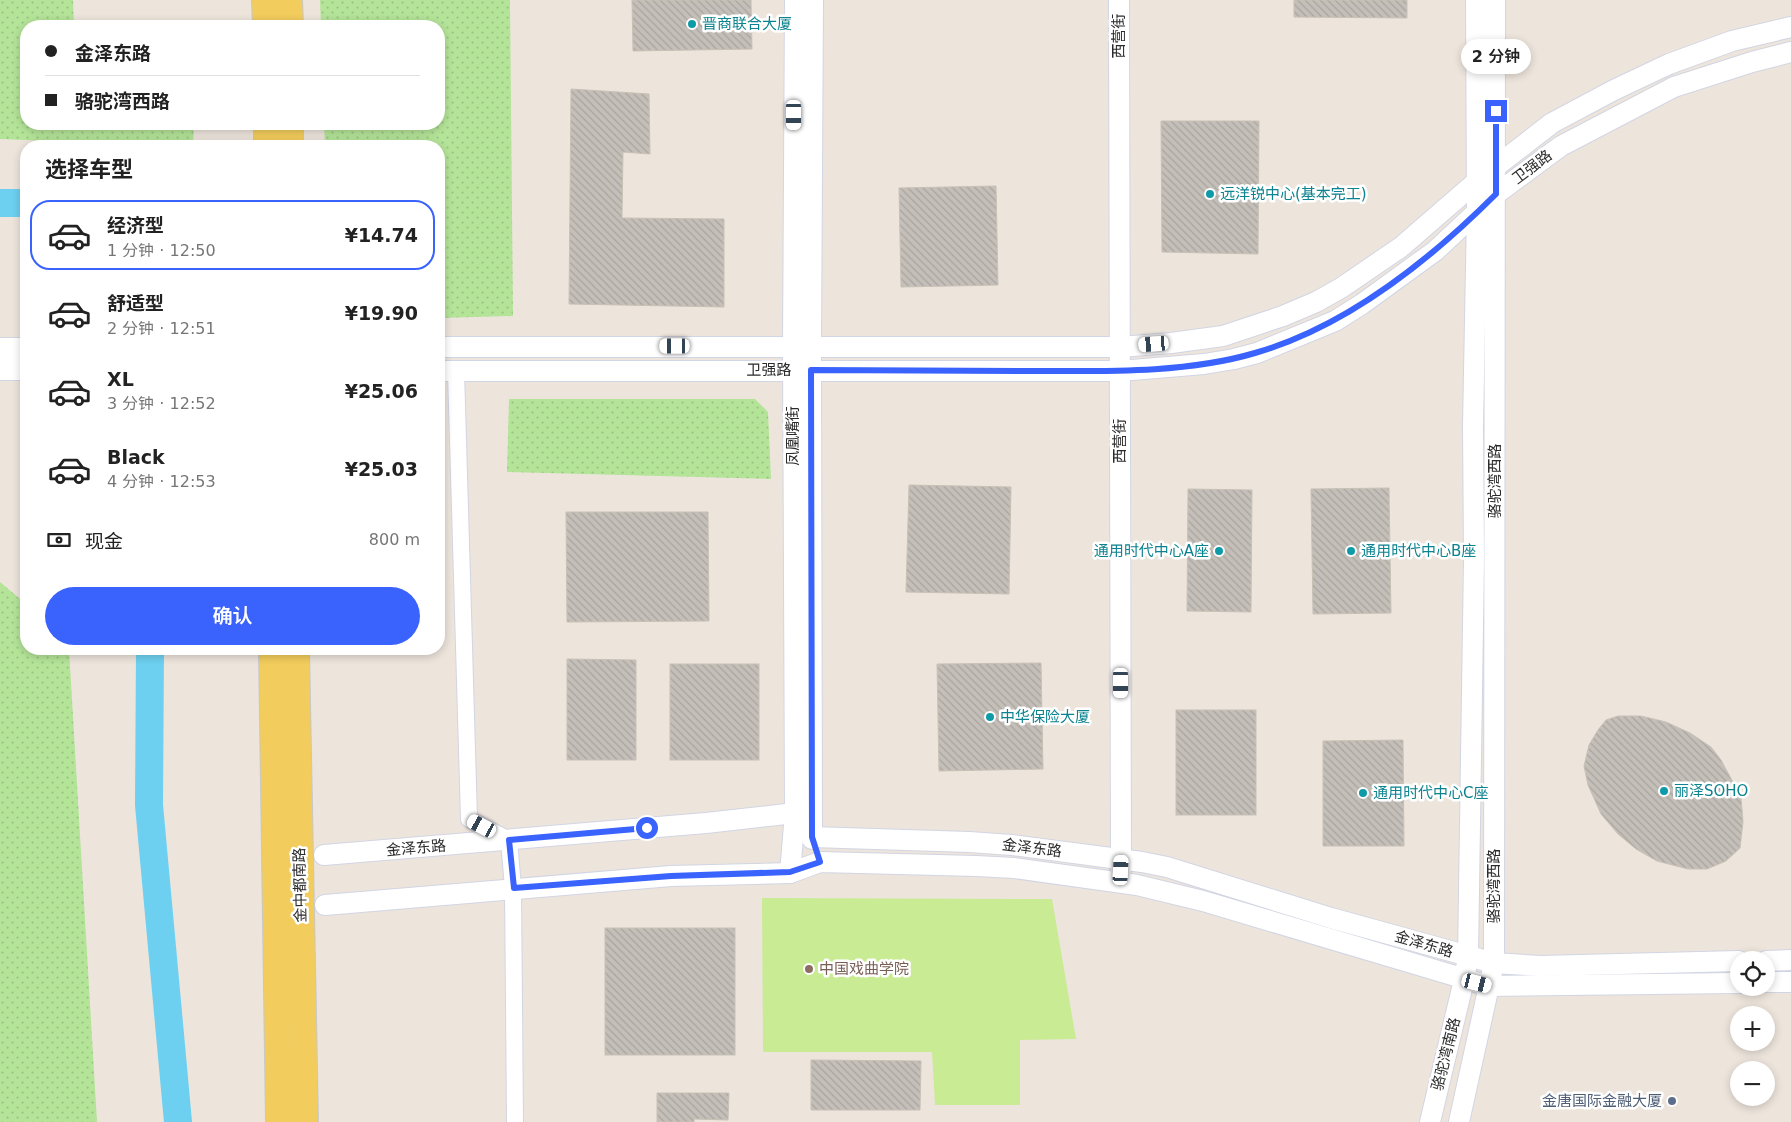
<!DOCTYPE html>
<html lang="zh">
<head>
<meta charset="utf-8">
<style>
	body { margin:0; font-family:"DejaVu Sans","Noto Sans SC",sans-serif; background:#f6f6f6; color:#222; height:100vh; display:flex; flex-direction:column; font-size:19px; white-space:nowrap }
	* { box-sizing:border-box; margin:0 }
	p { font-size:16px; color:#767676 }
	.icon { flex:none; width:28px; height:28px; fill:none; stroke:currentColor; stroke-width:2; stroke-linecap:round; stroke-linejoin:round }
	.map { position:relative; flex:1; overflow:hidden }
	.drawer { position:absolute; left:20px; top:140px; width:425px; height:515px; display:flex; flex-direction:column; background:#fff; border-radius:20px; box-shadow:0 2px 8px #0003 }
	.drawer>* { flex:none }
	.banner { position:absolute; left:20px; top:20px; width:425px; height:110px; border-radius:20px; box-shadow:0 2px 8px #0003; display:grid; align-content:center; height:110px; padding:0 25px; background:#fff }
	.fabs { position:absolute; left:1730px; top:951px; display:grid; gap:10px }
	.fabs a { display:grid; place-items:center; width:45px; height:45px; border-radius:50%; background:#fff; box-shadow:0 2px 8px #0003; font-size:25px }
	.end { position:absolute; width:22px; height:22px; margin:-11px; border:6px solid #3a62fc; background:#fff; box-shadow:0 0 0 2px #fff }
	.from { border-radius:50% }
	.bubble { position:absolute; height:35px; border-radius:18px; background:#fff; box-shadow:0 2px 8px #0003; font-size:16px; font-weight:600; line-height:35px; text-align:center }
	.car { position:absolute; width:15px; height:30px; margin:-15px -8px; border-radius:6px; box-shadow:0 0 4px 1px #0007; background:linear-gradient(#fff 24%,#345 0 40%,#fff 0 76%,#345 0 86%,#fff 0) }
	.banner b { display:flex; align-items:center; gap:18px; height:48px; font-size:19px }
	.banner b+b { border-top:1px solid #e0e0e0 }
	.banner i { width:12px; height:12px; background:#222 }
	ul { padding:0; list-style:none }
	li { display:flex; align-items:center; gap:15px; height:70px; margin:0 10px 8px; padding:0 15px; border:2px solid transparent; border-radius:20px }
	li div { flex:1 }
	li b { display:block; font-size:19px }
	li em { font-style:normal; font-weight:600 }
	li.on { border-color:#3a62fc }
	li>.icon { width:45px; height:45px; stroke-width:1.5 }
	h2 { padding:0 25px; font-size:22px; line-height:60px }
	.pay { display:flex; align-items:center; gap:12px; height:55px; padding:0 25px; font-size:19px }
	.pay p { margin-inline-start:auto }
	.primary-button { display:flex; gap:10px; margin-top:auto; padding:10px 25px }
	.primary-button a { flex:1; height:58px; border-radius:30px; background:#3a62fc; color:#fff; font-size:20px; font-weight:600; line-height:58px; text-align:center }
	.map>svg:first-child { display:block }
</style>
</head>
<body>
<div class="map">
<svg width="1791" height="1122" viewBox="0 0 1791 1122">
	<defs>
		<pattern id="green-dots" width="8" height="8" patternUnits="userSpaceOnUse" patternTransform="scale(1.25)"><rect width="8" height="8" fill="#b4e498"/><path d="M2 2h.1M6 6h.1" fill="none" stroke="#9bc483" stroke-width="1.8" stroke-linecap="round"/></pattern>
		<pattern id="building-back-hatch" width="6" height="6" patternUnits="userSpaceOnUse" patternTransform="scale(1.25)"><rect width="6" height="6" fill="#c5bfb9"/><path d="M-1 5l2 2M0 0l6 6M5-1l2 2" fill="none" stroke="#a9a49f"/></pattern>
	</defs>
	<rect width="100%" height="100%" fill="#ede5dc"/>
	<!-- green -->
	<g fill="url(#green-dots)">
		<path d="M0,0H73L74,26H26V124H194L193,146H78L73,142L0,139Z"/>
		<path d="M320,0H510L513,316L439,318V146H325L324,124H439V26H321Z"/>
		<path d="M509,399H755L768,412L771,479L507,472Z"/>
		<path d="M0,582L26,604V649H69L97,1122H0Z"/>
	</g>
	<!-- pitch -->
	<path fill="#c8eb94" d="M762,898L1052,899L1076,1039L1020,1040V1105H935L932,1052H763Z"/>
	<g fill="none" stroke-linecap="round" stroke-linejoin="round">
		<!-- river -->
		<g stroke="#6ed0f0" stroke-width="28">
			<path d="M0,203H26"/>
			<path d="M150,649L149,805L178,1122"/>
		</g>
	</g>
	<!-- building -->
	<g fill="url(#building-back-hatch)" stroke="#c8c1b6">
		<path d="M632,0H751L752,49L633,51Z"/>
		<path d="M1294,0H1407V18L1294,17Z"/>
		<path d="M571,89L649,94L650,154L623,152L622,218L724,219V307L569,304Z"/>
		<path d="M1161,121H1259L1258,254L1162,252Z"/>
		<path d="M996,186L998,285L901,287L899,188Z"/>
		<path d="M909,485L1011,487L1009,594L906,592Z"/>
		<path d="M1389,488L1391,613L1313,614L1311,489Z"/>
		<path d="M1188,489L1252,490L1251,612L1187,611Z"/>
		<path d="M566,512H708L709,621L567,622Z"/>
		<path d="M567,659L636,660V760H567Z"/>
		<path d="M1041,663L1043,769L939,771L937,664Z"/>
		<rect x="670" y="664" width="89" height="96"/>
		<rect x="1176" y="710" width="80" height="105"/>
		<path d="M1618,716H1641L1666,722L1690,733L1711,747L1721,760L1741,797L1743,822L1740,848L1726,861L1707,869H1688L1657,861L1636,849L1618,834L1601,814L1588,785L1584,766L1589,745L1598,730L1606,720Z"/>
		<path d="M1403,740L1404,846H1323V741Z"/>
		<rect x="605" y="928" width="130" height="127"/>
		<path d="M811,1060L921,1061L920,1110H811Z"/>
		<path d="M657,1093H729L728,1120L694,1119V1122H657Z"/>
	</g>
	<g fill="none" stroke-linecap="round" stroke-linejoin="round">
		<defs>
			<path id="minor" d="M456,371L469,819L509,840L513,888L515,1122"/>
			<g id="tertiary">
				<path d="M1119,0L1121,870"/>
				<path d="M439,347H1120L1171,343L1223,336L1283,316L1316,302L1341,288L1401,247L1476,182L1552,123L1614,90L1669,64L1732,41L1791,27"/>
				<path d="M439,371H1120L1204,364L1234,359L1257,353L1335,321L1362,304L1435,251L1496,194L1561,146L1674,87L1752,62L1791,52"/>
				<path d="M812,839L811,346L813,0"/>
				<path d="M324,855L706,823L795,813L812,837L969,842L1012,845L1142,862L1167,867L1331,918L1494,963L1540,966L1739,961"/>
				<path d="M790,873L795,813L793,346L795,0"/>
				<path d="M325,905L671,876L790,873L820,862L976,866L1014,868L1137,885L1203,901L1489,986L1739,983"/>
				<path d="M1766,961L1791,960"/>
				<path d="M1766,982H1791"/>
				<path d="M1430,1122L1464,980L1468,957L1474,558L1473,426L1477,213L1476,0"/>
				<path d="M1459,1122L1494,963L1495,0"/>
			</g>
			<g id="secondary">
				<path d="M0,350H26"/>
				<path d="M0,368H26"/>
			</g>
			<g id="primary">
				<path d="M265,0L266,26"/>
				<path d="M289,0L290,26"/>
				<path d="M267,124V146"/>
				<path d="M290,146V124"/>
				<path d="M272,649L279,1122"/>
				<path d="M296,649L305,1122"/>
			</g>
		</defs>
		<!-- minor casing -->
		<use href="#minor" stroke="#d2d5e3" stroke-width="18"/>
		<!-- tertiary casing -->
		<use href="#tertiary" stroke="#d2d5e3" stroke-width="22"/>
		<!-- secondary casing -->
		<use href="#secondary" stroke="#d2d5e3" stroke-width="26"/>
		<!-- primary casing -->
		<use href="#primary" stroke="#c8c8c8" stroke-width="28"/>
		<!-- minor -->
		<use href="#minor" stroke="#fff" stroke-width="16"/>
		<!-- tertiary -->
		<use href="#tertiary" stroke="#fff" stroke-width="20"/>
		<!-- secondary -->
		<use href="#secondary" stroke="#fff" stroke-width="24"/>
		<!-- primary -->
		<use href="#primary" stroke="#f2cc5c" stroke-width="26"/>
	</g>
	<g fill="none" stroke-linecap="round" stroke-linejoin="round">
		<!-- route -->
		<path stroke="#3a62fc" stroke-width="6" d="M647,828L509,840L514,888L671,876L790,872L820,862L812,837L811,370C883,371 954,370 1026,371C1100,371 1184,374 1255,353C1346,327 1430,260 1496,194V111"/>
	</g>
	<!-- markers -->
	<g fill="#0f9aa8" stroke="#fff" stroke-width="2">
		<circle cx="692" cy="24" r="5"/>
		<circle cx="1210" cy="194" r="5"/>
		<circle cx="1219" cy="551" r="5"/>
		<circle cx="1351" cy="551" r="5"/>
		<circle cx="990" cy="717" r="5"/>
		<circle cx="1664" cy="791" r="5"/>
		<circle cx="1363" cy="793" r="5"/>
	</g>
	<circle fill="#8d6e63" stroke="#fff" stroke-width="2" cx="809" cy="969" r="5"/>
	<circle fill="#5c6f8a" stroke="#fff" stroke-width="2" cx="1672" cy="1101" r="5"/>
	<g text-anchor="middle" stroke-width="5" stroke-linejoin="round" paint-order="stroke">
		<!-- culture labels -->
		<g font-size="15" fill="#0d838f" stroke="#fff" text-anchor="start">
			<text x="702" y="29">晋商联合大厦</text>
			<text x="1220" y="199">远洋锐中心(基本完工)</text>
			<text x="1209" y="556" text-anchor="end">通用时代中心A座</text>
			<text x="1361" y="556">通用时代中心B座</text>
			<text x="1000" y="722">中华保险大厦</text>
			<text x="1674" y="796">丽泽SOHO</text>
			<text x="1373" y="798">通用时代中心C座</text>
		</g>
		<!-- street labels -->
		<g font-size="15" fill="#2b2b2b" stroke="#fff">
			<text transform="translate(1119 36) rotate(-90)" y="5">西营街</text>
			<text transform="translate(1532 167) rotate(-37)" y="5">卫强路</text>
			<text x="769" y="375">卫强路</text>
			<text transform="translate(793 436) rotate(-90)" y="5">凤凰嘴街</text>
			<text transform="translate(1120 441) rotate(-90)" y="5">西营街</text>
			<text transform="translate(1495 481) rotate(-90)" y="5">骆驼湾西路</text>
			<text transform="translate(416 848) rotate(-5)" y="5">金泽东路</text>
			<text transform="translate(1032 848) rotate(7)" y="5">金泽东路</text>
			<text transform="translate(300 885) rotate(-91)" y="5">金中都南路</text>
			<text transform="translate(1494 886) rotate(-90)" y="5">骆驼湾西路</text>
			<text transform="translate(1424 944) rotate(16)" y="5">金泽东路</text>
			<text transform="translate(1446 1054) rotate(-76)" y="5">骆驼湾南路</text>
		</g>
		<!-- education labels -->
		<g font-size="15" fill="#785e54" stroke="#fff" text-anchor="start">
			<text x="819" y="974">中国戏曲学院</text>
		</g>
		<!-- service labels -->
		<g font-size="15" fill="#4e5e75" stroke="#fff" text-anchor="end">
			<text x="1662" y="1106">金唐国际金融大厦</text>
		</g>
	</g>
</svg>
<div class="fabs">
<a><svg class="icon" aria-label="locate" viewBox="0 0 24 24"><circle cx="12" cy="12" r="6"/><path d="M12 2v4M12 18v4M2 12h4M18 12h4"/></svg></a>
<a>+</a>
<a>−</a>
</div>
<i class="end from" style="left:647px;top:828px"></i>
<i class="end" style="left:1496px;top:111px"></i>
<div class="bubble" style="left:1461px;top:39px;width:70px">2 分钟</div>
<i class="car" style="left:794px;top:115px;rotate:180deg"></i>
<i class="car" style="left:1154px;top:344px;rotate:266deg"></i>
<i class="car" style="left:675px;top:346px;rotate:270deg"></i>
<i class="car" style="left:1121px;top:683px;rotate:180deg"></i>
<i class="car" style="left:482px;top:826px;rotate:298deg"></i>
<i class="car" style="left:1121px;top:870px;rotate:3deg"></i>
<i class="car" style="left:1477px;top:983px;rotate:104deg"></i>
<div class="banner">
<b><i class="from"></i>金泽东路</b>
<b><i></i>骆驼湾西路</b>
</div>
<section class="drawer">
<h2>选择车型</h2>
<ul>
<li class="on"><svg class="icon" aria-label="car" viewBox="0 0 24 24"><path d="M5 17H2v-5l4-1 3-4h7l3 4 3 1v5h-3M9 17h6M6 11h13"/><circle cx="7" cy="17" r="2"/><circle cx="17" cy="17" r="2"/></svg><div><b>经济型</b><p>1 分钟 · 12:50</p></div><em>¥14.74</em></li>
<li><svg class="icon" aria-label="car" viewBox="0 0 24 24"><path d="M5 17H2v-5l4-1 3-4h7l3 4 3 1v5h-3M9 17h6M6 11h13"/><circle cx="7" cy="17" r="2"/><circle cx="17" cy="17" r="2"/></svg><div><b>舒适型</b><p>2 分钟 · 12:51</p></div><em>¥19.90</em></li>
<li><svg class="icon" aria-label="car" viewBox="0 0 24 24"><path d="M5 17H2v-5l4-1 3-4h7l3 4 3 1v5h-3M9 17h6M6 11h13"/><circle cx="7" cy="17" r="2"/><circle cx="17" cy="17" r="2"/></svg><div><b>XL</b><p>3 分钟 · 12:52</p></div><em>¥25.06</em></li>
<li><svg class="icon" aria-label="car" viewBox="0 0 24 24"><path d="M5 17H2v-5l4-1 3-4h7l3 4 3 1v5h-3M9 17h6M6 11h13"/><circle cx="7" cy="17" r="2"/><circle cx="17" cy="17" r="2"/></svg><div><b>Black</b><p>4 分钟 · 12:53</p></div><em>¥25.03</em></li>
</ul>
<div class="pay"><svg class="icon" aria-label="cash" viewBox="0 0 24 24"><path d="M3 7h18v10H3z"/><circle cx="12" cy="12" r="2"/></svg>现金<p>800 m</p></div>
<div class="primary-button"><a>确认</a></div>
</section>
</div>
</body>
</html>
